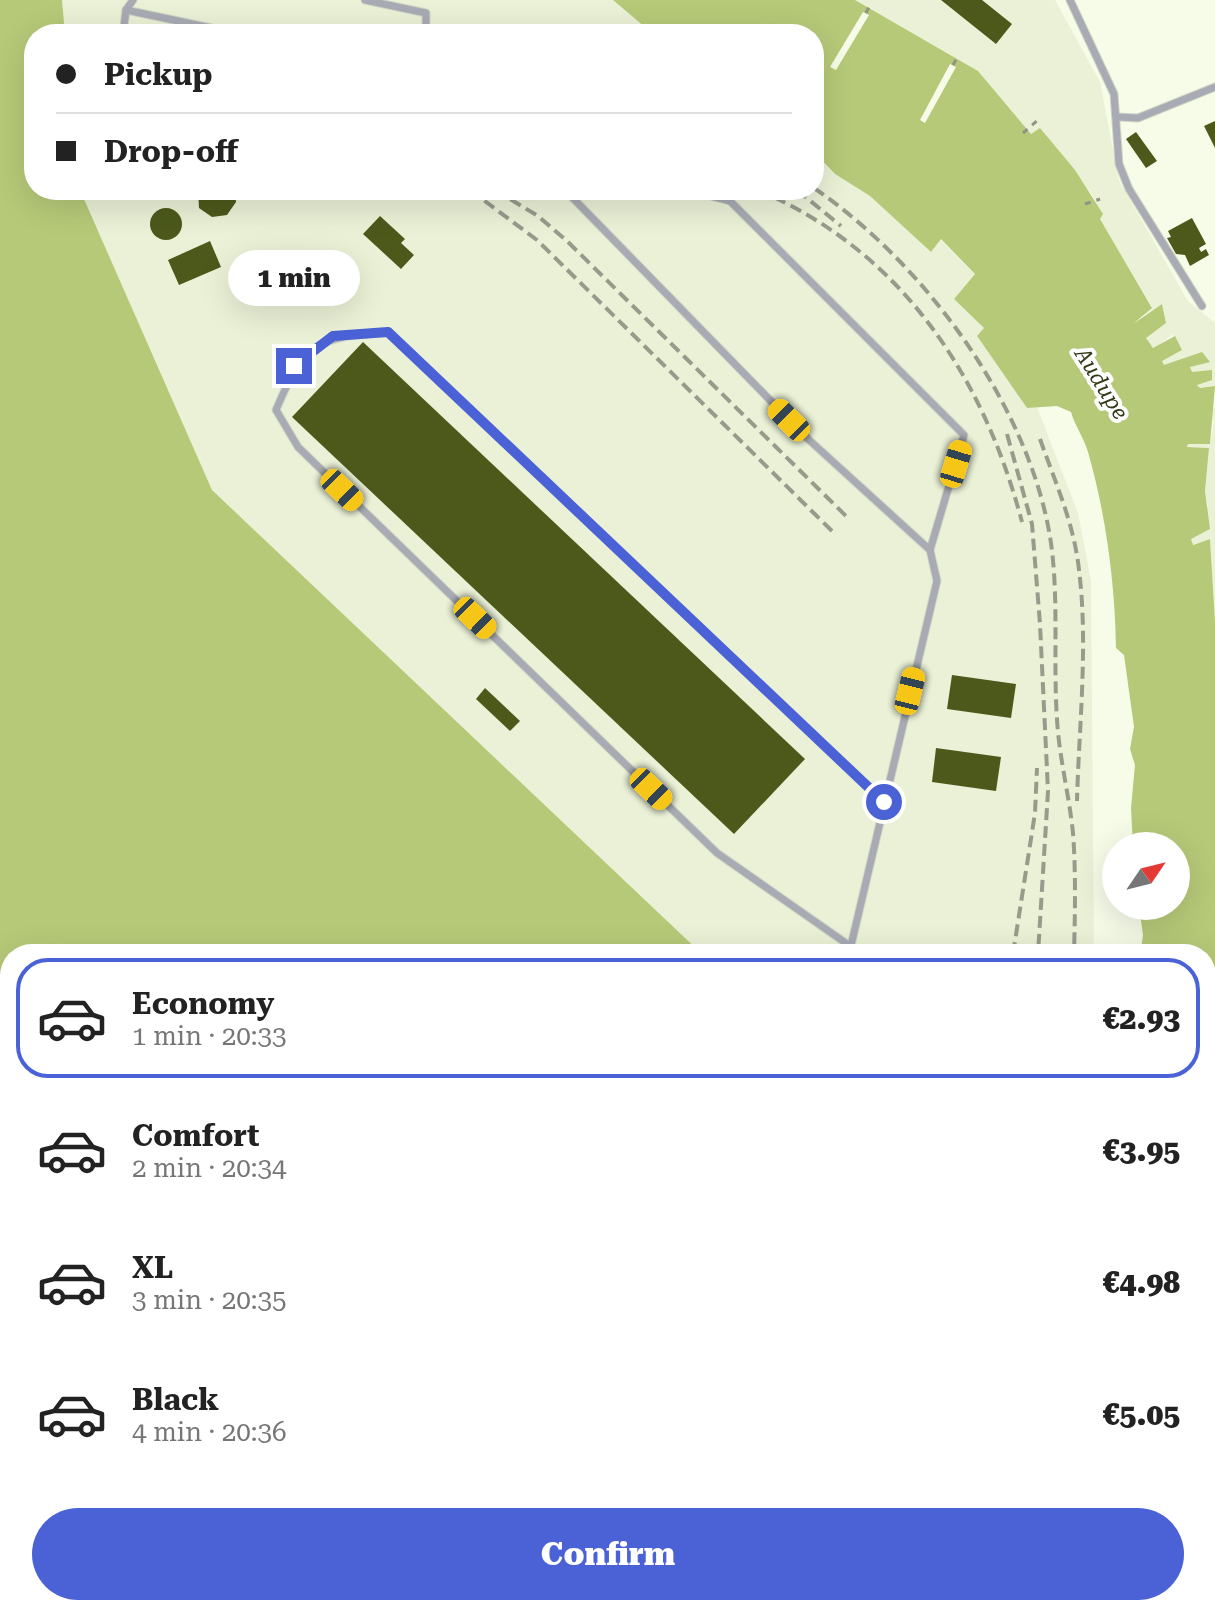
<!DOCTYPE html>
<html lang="en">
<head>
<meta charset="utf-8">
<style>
	body { margin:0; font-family:"Roboto Serif",serif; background:#f6f6f6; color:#222; height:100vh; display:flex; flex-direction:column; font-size:30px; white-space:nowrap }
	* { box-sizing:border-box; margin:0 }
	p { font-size:26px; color:#767676 }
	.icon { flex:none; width:44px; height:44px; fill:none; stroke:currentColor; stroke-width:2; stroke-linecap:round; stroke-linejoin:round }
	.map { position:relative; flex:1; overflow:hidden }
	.panel { position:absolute; left:0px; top:944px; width:1216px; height:672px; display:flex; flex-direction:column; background:#fff; border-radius:32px 32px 0 0; box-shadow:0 8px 32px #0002 }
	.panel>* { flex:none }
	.banner { position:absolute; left:24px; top:24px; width:800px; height:176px; border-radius:32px; box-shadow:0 8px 32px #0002; display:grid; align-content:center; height:176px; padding:0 32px; background:#fff }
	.needle { width:52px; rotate:55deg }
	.buttons { position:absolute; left:1102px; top:832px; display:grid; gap:16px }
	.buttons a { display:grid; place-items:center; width:88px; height:88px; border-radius:50%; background:#fff; box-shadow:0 8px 32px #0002; font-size:40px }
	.end { position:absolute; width:36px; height:36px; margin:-18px; border:10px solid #4a62d6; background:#fff; box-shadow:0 0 0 4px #fff }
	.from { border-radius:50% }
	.bubble { position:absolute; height:56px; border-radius:28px; background:#fff; box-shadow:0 8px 32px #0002; font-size:26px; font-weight:800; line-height:56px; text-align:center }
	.car { position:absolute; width:24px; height:48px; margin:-24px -12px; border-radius:10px; box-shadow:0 0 6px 2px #0007; background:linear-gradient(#f5c518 24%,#345 0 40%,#f5c518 0 76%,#345 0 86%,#f5c518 0) }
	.banner b { display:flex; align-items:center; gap:28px; height:76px; font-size:30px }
	.banner b+b { border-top:2px solid #e0e0e0 }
	.banner i { width:20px; height:20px; background:#222 }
	ul { padding:14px 0 0; list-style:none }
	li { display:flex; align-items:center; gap:24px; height:120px; margin:0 16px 12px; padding:0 16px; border:4px solid transparent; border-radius:32px }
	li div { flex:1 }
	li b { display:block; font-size:30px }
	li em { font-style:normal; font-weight:800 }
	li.active { border-color:#4a62d6 }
	li>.icon { width:72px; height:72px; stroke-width:1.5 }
	.primary-button { display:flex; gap:16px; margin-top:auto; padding:16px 32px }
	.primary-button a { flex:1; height:92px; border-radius:48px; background:#4a62d6; color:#fff; font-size:32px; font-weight:800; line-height:92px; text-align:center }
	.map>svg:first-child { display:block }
</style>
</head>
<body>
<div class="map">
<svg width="1215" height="1616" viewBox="0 0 1215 1616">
	<rect width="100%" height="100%" fill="#f6fce8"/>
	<!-- built -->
	<g fill="#eaf1d6">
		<path d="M62,0H613L653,34H65Z"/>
		<path d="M855,0H1055L1100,82L1119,181L1188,301L1215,323V386L1199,388L1191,372L1190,366L1202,352L1165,366L1162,361L1174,334L1153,349L1145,338L1166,323L1162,304L1131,323L1152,307L1100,219L1102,213L1091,193L1039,129L1031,134L978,71Z"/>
		<path d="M814,152L835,174L870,196L930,251L940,239L975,274L954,299L984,328L977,336L1027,408L1037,407L1078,513L1091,581L1094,954H702L212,490L80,190H814Z"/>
		<path d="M1215,408V622L1210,539L1192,545L1191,539L1208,505L1205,492L1209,448L1187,447L1188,444H1210L1214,423L1211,409Z"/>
		<path d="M1206,1268L1215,1286V1616H598L596,1606H1206Z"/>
	</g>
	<!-- water -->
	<g fill="#b6c978">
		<path d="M0,0H62L65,34H34V190H80L212,490L702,954H10V1606H596L598,1616H0Z"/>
		<path d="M613,0H855L978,71L1031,134L1040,128L1075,170L1103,214L1100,219L1152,308L1133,324L1162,304L1166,323L1146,338L1153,348L1175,336L1182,350L1162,361L1164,365L1202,352L1210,362L1190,367L1192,372L1212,370V380L1197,385L1200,388L1215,386L1210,444H1188L1187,447L1209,448L1205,491L1210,529L1191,539L1193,545L1210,539L1215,622V1191L1206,1168V954H1144L1141,949L1143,935L1139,906H1176V846H1133L1131,808L1135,765L1130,749L1134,727L1124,655L1116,648C1115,583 1106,515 1088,452C1084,438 1075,426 1071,412L1057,406L1027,408L977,336L984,328L954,299L975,274L941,239L931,252L870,196L835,174L814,152V34H653Z"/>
	</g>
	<!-- pier -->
	<g fill="#f6fce8">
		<path d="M863,12L869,15L836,70L830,67Z"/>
		<path d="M950,64L956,67L925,123L920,120Z"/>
	</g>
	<!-- building -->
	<g fill="#4c591b">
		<path d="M941,0H982L1012,24L996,44Z"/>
		<path d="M1215,121V148L1204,126Z"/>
		<path d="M1136,132L1157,161L1146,168L1126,139Z"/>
		<path d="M134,190H160L146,196Z"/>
		<path d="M198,190H235L236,202L227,215L212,217L199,208Z"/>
		<path d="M256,190H273L264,198Z"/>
		<circle cx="166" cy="224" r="16"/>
		<path d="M380,216L405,239L401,243L414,255L401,269L363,234Z"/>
		<path d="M1192,218L1206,244L1199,248L1201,252L1206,249L1209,255L1190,266L1185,255L1176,254L1167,238L1171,237L1168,231Z"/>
		<path d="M210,241L221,267L179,285L168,260Z"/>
		<path d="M363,342L805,759L734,834L292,417Z"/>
		<path d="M952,675L1016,684L1011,718L947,709Z"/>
		<path d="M485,688L520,721L510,731L476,699Z"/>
		<path d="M936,748L1001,757L996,791L932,782Z"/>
		<path d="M1215,1547V1590L1206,1581V1558Z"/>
	</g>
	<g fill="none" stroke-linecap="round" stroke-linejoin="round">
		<defs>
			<g id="service">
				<path d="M365,0L426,13V34"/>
				<path d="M1070,0L1114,94L1119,164L1129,189L1202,306"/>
				<path d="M126,10L240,34"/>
				<path d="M123,34L126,10L133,0"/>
				<path d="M1118,117L1138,118L1215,87"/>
				<path d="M565,190L808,439L930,550L937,581L849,954"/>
				<path d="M687,190L730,201L964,435L930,550"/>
				<path d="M850,946L717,853L298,447L276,410C304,343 316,337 388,332L884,802"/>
				<path d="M729,1616L734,1606"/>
			</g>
		</defs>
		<!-- service casing -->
		<use href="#service" stroke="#d2d7c5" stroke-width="9"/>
		<!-- path -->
		<g stroke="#8f9385" stroke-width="3" stroke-dasharray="6 6" stroke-linecap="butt">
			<path d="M866,13L869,7"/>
			<path d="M953,65L957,58"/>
			<path d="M1023,133L1039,119"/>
			<path d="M1085,204L1100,199"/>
			<path d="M1206,1216L1215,1228"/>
		</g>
		<!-- service -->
		<use href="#service" stroke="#a8abb3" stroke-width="7"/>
		<!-- rail -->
		<g stroke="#979b8c" stroke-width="4" stroke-dasharray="12 6" stroke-linecap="butt">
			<path d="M814,188C925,264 1031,408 1051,543C1059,601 1053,660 1057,719C1059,757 1069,794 1073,833C1076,873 1075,914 1074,954"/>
			<path d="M470,190L537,240L833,532"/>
			<path d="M495,190L538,216L568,242L847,517"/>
			<path d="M758,190C901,251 983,375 1022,522"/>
			<path d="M797,190L841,226"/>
			<path d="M1007,434L1032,524L1040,624L1048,791L1038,954"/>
			<path d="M1040,439C1054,479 1072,519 1078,562C1089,640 1079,723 1077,801"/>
			<path d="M1013,954L1035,813L1037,768"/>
			<path d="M1206,1391L1215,1399"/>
			<path d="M1206,1418L1215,1426"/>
			<path d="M742,1616L754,1606"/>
			<path d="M800,1616L804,1606"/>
			<path d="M839,1616L842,1606"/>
			<path d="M877,1616L880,1606"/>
			<path d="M948,1616L949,1606"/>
			<path d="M983,1616L984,1606"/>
			<path d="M1051,1616L1053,1606"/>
		</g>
	</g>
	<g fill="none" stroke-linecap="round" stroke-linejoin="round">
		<!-- route -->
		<path stroke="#4a62d6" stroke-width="10" d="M294,366L333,336L388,332L884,802"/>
	</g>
	<g text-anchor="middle" stroke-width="8" stroke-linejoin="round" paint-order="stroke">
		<!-- water labels -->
		<g font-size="22" font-style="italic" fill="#323917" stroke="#fff">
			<text transform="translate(1102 383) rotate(58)" y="8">Audupe</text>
		</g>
	</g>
</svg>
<div class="buttons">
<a><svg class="needle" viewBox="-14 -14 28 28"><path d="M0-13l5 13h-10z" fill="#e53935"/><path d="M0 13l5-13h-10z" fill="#767676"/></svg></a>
</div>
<i class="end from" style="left:884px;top:802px"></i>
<i class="end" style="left:294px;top:366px"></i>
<div class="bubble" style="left:228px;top:250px;width:132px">1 min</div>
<i class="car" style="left:789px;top:420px;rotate:315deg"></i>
<i class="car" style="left:956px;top:464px;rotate:17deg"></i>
<i class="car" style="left:342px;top:490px;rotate:134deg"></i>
<i class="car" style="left:475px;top:618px;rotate:134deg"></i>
<i class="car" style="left:910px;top:691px;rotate:14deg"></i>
<i class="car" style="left:651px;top:789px;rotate:134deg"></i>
<div class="banner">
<b><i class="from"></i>Pickup</b>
<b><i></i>Drop-off</b>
</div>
<section class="panel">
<ul>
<li class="active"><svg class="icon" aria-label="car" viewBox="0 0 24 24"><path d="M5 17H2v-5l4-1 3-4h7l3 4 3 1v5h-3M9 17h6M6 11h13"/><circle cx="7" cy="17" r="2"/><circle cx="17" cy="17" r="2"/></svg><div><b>Economy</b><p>1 min · 20:33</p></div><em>€2.93</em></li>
<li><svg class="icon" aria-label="car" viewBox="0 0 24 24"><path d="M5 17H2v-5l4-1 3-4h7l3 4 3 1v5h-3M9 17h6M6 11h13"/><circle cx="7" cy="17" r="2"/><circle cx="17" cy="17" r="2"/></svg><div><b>Comfort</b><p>2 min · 20:34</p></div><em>€3.95</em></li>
<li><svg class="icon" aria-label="car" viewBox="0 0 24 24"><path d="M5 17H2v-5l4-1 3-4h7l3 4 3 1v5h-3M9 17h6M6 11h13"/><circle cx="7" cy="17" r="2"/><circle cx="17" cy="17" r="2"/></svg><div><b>XL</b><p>3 min · 20:35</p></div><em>€4.98</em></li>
<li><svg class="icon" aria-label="car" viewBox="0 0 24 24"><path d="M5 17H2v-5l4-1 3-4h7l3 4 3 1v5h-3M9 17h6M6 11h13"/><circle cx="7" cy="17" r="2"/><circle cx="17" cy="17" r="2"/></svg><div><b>Black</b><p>4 min · 20:36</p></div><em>€5.05</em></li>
</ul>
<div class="primary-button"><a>Confirm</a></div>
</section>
</div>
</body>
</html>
